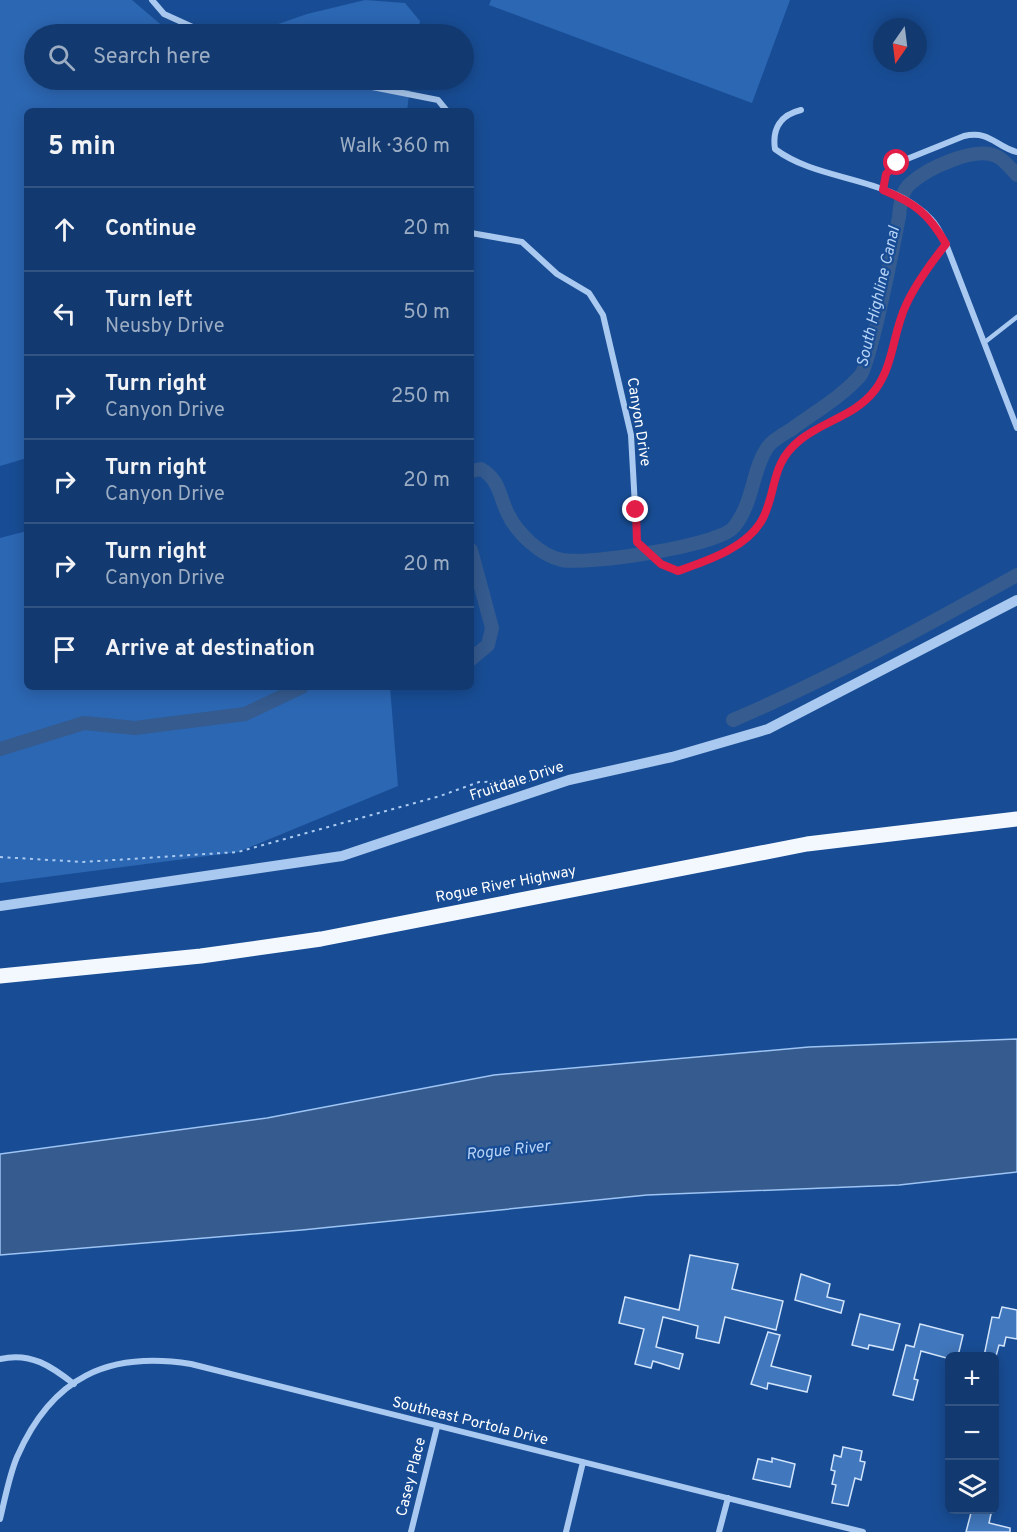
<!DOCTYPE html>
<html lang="en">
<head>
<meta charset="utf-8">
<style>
	:root { --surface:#123a70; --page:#1f4578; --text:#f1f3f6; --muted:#9cadc3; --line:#315483 }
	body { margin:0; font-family:Overpass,sans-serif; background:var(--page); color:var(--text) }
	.controls { position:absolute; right:18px; bottom:18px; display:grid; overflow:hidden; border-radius:9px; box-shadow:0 3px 15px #0003 }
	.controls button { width:54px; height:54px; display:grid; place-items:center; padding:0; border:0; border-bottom:2px solid var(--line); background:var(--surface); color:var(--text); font:30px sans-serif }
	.compass { position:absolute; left:873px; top:18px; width:54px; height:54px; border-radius:50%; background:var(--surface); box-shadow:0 3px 15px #0003; rotate:194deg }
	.stop { position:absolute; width:18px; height:18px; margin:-14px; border:4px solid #e11d48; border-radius:50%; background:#fff }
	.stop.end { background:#e11d48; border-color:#fff; box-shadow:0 2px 6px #0008 }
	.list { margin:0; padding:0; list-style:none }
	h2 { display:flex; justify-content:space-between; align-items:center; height:78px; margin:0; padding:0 24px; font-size:26px }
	h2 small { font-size:20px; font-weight:400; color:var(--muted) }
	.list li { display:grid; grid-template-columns:39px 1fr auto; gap:18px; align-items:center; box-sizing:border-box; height:84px; padding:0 24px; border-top:2px solid var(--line) }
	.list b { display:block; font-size:22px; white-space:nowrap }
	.list p { margin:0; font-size:20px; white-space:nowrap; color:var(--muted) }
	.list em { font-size:20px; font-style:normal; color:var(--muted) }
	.icon { flex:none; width:33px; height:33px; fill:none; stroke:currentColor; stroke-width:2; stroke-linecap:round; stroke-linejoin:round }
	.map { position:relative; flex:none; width:1017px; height:1532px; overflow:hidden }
	.search { position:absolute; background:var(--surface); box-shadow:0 3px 15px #0003; left:24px; top:24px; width:450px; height:66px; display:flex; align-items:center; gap:15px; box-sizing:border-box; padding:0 21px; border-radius:33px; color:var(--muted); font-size:22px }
	.panel { position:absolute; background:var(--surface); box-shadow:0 3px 15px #0003; left:24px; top:108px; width:450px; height:582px; border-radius:9px }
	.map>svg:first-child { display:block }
	.green { fill:#2c67b3 }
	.water { fill:#355b8f; stroke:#9dc4f3; stroke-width:1.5 }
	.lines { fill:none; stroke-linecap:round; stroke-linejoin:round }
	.canal { stroke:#355b8f; stroke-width:14 }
	.building { fill:#4177bc; stroke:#d1e4fb; stroke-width:1.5 }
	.path { stroke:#aac9f0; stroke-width:2; stroke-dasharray:3 4.5; stroke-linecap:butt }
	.service { stroke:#aac9f0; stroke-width:4.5 }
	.minor { stroke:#aac9f0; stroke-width:6 }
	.tertiary { stroke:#aac9f0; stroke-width:10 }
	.primary { stroke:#f3f8ff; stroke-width:15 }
	.route { stroke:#e11d48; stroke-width:8 }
	.labels { text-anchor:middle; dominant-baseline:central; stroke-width:4.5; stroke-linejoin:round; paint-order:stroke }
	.street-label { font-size:15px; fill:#fff; stroke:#184d95 }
	.water-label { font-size:16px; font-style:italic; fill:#b6d3f7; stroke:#184d95 }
</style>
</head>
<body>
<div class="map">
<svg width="1017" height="1532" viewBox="0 0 1017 1532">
	<rect width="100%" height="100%" fill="#184d95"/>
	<path class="green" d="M0,0H132L172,34H34V80H411L407,111H27V458L0,466Z
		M365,0L405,3L420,21L418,34H250L307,14Z
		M491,0H790L752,103L489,5Z
		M27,531V687H390L398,786L238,852L0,883V538Z"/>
	<path class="water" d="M1017,1039V1172L899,1185L647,1195L302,1230L0,1255V1154L267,1118L494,1075L809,1047Z"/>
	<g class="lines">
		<path class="canal" d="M471,471L481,469C500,480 499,496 508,514C517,533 541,556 562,560C588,565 719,546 734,527C754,502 752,470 767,448C772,440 784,434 792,429C815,412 841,397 860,376C871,364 894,242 899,217C900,206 901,191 911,183C928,168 975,146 996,156C1004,159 1011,169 1017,175
			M471,550L492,628L488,645L471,659
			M733,720C831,678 924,627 1017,575
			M0,749L84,723L135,728L245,714L302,687"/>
	</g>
	<path class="building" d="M690,1255L738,1264L732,1289L783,1301L776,1330L725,1317L719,1343L696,1338L698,1326L663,1317L656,1347L683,1354L679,1369L653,1361L651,1368L635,1364L644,1329L619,1323L625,1297L679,1310Z
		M801,1274L830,1284L827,1297L844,1301L841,1313L795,1300Z
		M1002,1307L1017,1310V1339L1006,1337L1004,1346L999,1345L996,1356H984L992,1317L999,1318Z
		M860,1314L900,1324L893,1350L869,1345L868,1349L852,1345Z
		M920,1324L963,1335L958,1356L950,1359L921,1351L914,1379L918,1380L913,1400L893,1395L906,1345L914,1347Z
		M768,1332L780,1335L771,1366L811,1376L807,1392L768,1383L767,1389L751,1384Z
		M843,1447L862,1451L860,1461L865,1462L861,1480L855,1478L848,1506L832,1503L836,1485L832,1484L835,1471L831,1470L834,1455L841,1457Z
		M772,1458L795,1464L790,1487L753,1479L758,1459L772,1462Z
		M972,1509H992L989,1523L1010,1528V1532H966Z"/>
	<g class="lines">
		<path class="path" d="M0,857L83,862L238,852L440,796L479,782L530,781"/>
		<path class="service" d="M985,342L1017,317"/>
		<path class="minor" d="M152,0L164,14L208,34
			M337,80L438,100L447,111
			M801,110C780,115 772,129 775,149C820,183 891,175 932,220C938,226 942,236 946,244
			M883,190L886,174L897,163L964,136C990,130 996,147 1017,152
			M471,233L522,242L557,274L589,293L603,315L631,435L637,542L661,564L678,571C707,561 750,547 764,516C777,488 771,463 800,440C825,420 855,416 875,390C894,364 892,332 906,305C916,283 931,263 946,244L1017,428
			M0,1359C31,1352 51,1366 74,1384
			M0,1519C5,1499 9,1476 17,1457C52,1377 108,1351 191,1364L863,1532
			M411,1532L437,1427
			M566,1532L583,1462
			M719,1532L728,1498"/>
		<path class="tertiary" d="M0,906L342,856L569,780L672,757L768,729L1017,600"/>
		<path class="primary" d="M0,976L201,956L321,939L807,844L1017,819"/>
	</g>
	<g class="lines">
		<path class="route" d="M636,510L637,542L661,564L678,571C707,561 750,547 764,516C777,488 771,463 800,440C825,420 855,416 875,390C894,365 893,332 906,305C916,283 931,263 946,244C929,214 915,203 883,190L886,174L897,163"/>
	</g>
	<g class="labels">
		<g class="street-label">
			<text transform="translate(638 422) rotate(81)">Canyon Drive</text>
			<text transform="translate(517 782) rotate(-18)">Fruitdale Drive</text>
			<text transform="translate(506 885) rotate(-11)">Rogue River Highway</text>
			<text transform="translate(470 1422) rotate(14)">Southeast Portola Drive</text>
			<text transform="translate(412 1477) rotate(-76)">Casey Place</text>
		</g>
		<g class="water-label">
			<text transform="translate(879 297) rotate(-77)">South Highline Canal</text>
			<text transform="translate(508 1151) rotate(-6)">Rogue River</text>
		</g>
	</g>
</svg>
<div class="controls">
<button>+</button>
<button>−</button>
<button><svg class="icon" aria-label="layers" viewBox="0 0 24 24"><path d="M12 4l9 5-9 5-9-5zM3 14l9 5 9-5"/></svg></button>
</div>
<svg class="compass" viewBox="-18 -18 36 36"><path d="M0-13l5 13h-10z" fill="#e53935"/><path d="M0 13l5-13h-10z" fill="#9cadc3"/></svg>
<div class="stop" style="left:897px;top:163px"></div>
<div class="stop end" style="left:636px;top:510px"></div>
<div class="search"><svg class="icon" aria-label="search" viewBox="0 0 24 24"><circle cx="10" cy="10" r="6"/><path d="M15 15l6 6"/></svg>Search here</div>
<section class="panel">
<h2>5 min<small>Walk · 360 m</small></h2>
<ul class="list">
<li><svg class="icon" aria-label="ahead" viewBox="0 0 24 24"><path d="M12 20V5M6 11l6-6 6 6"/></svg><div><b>Continue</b></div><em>20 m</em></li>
<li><svg class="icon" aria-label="left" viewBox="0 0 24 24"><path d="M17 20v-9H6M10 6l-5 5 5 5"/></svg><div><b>Turn left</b><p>Neusby Drive</p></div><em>50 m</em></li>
<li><svg class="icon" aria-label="right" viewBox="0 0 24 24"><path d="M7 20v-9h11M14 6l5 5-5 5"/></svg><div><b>Turn right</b><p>Canyon Drive</p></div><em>250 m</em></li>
<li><svg class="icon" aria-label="right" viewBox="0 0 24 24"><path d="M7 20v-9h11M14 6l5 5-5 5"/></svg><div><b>Turn right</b><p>Canyon Drive</p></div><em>20 m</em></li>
<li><svg class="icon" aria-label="right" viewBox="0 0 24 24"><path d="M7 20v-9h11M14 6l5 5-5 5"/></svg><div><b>Turn right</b><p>Canyon Drive</p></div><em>20 m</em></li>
<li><svg class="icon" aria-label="arrive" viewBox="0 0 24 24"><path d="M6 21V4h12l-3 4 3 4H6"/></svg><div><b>Arrive at destination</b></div></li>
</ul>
</section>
</div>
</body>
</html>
